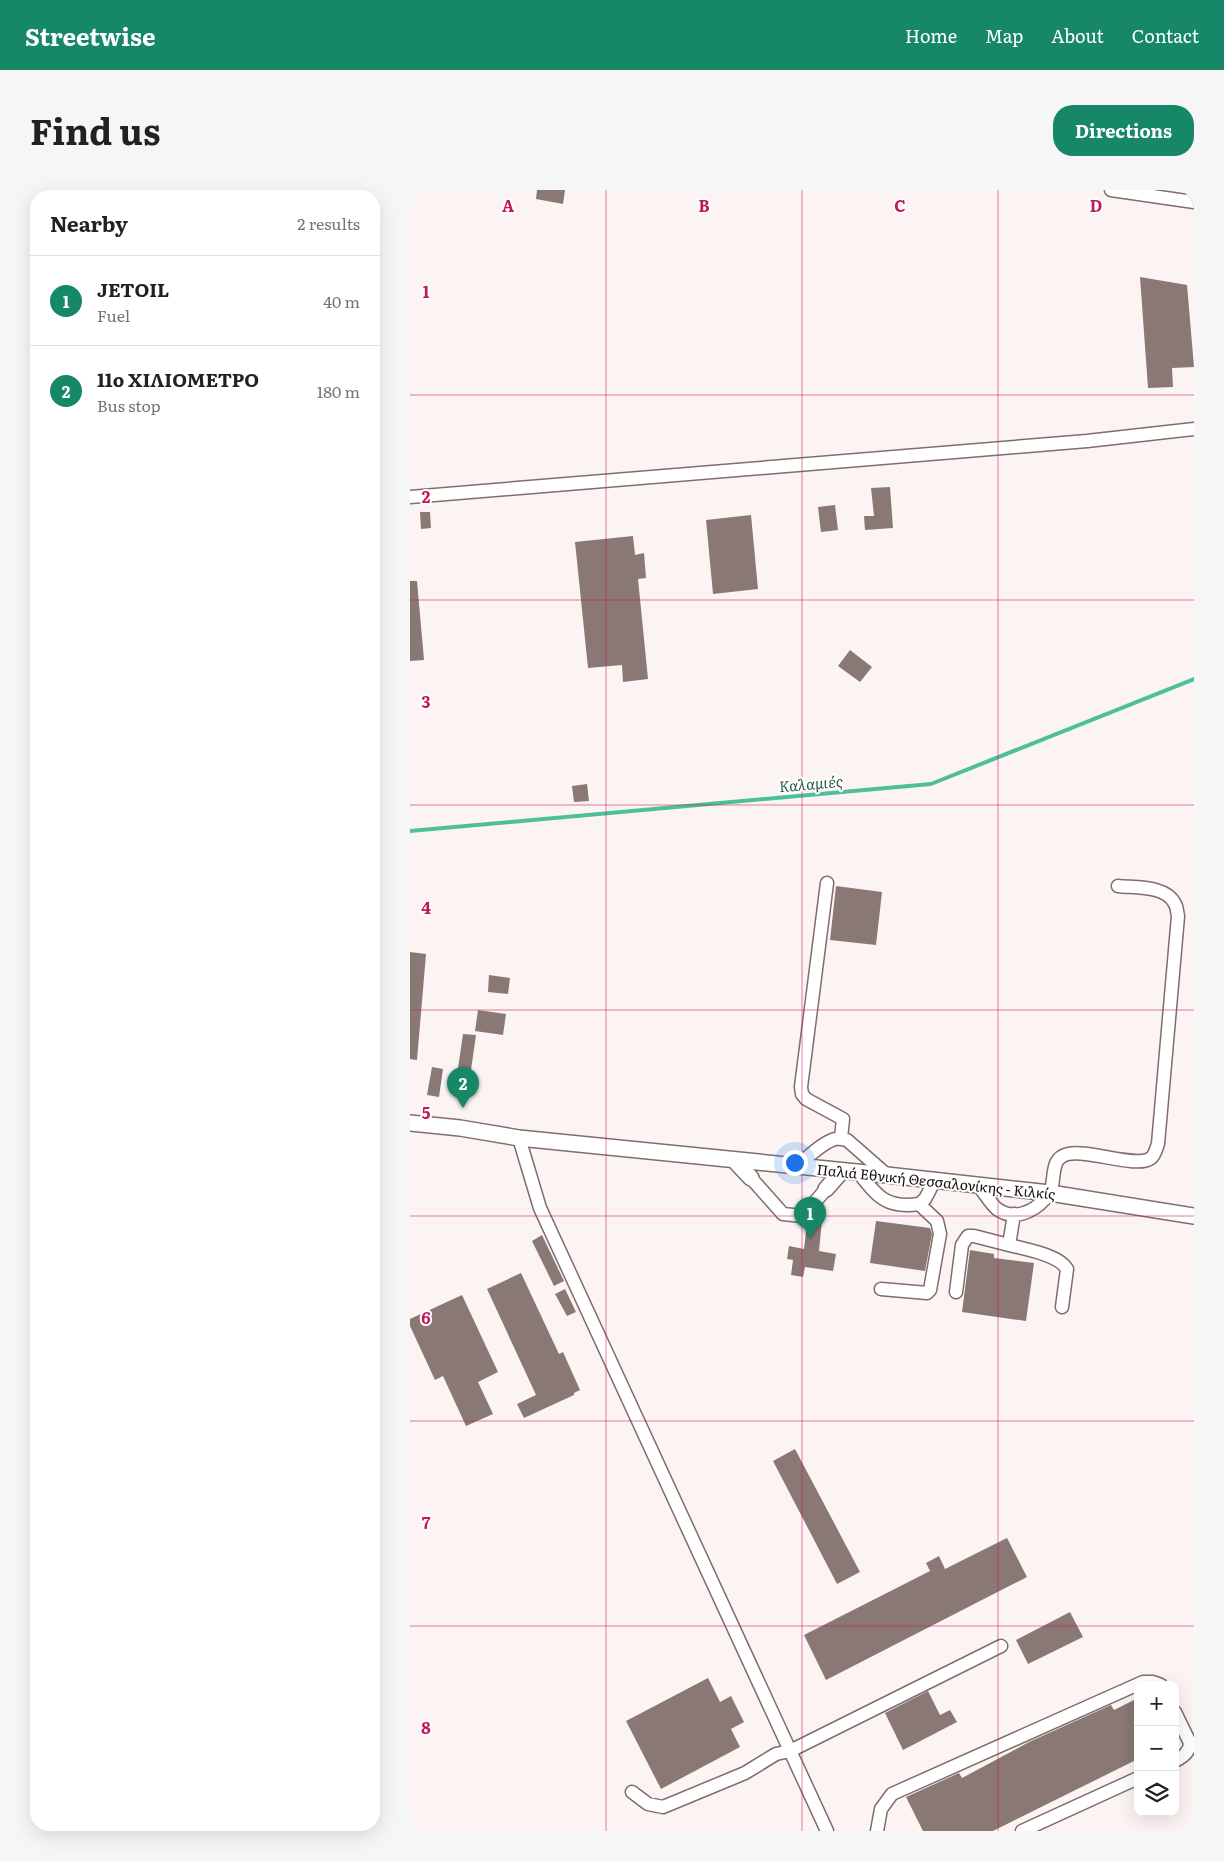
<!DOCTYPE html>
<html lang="en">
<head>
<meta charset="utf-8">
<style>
	:root { --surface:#fff; --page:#f6f6f6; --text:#202124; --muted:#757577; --line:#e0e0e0; --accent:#178867 }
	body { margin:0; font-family:Literata,serif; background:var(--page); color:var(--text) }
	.controls { position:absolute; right:15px; bottom:15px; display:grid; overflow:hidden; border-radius:10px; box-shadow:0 5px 20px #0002 }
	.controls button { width:45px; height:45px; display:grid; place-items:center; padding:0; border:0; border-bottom:1px solid var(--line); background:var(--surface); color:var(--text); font:25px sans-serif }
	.you { position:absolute; left:384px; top:972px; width:18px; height:18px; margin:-12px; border:4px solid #fff; border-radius:50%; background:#1a73e8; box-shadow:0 0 0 8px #1a73e833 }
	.badge { display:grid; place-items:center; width:32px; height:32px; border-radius:50%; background:var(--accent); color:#fff; font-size:16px; font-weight:700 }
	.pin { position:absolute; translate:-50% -41px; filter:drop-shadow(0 1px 2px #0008) }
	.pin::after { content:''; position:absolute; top:26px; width:18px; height:15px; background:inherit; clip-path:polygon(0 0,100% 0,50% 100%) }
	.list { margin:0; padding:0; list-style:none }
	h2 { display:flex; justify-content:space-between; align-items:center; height:65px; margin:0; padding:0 20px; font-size:21px }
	h2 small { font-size:16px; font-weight:400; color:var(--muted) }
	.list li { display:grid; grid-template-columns:32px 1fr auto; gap:15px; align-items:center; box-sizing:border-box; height:90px; padding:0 20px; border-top:1px solid var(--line) }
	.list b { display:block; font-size:19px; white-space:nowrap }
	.list p { margin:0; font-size:16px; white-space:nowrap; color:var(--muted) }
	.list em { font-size:16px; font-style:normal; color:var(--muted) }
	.icon { flex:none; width:28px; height:28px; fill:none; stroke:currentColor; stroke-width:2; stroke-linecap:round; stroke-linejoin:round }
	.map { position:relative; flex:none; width:784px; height:1641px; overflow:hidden; border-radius:20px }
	header { display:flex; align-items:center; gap:30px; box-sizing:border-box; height:70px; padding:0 25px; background:var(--accent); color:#fff }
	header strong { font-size:24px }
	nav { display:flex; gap:28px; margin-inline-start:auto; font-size:18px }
	.intro { display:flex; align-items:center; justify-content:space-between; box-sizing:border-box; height:120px; padding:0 30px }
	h1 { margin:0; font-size:35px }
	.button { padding:12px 22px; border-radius:20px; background:var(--accent); color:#fff; font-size:18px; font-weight:700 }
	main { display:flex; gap:30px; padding:0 30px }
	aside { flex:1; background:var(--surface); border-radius:20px; box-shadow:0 5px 20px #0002 }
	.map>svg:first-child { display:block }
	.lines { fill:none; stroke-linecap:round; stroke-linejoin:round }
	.stream { stroke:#4ec099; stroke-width:4 }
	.building { fill:#8a7874 }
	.minor-casing { stroke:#7f6e6a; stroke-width:15 }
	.major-casing { stroke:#7f6e6a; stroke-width:18 }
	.minor { stroke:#fff; stroke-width:12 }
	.major { stroke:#fff; stroke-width:15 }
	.grid { fill:none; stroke:#c2185b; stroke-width:1; stroke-opacity:0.55 }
	.labels { text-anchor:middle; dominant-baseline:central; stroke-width:4; stroke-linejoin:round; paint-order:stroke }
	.street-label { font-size:14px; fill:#140e0c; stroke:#fff }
	.water-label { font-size:15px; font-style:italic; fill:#285746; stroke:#fff }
	.grid-label { font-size:16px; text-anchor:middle; font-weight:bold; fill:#c2185b; stroke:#fff; stroke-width:4; stroke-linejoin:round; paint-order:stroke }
</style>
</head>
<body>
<header>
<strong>Streetwise</strong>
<nav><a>Home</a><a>Map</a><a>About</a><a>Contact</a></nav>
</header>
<div class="intro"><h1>Find us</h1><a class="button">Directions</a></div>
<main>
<aside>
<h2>Nearby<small>2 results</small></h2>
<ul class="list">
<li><span class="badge">1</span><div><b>JETOIL</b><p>Fuel</p></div><em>40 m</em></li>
<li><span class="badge">2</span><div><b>11ο ΧΙΛΙΟΜΕΤΡΟ</b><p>Bus stop</p></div><em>180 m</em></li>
</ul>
</aside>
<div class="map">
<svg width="784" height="1641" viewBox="0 0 784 1641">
	<rect width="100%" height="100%" fill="#fcf4f2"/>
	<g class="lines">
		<path class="stream" d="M0,641L521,594L784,489"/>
	</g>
	<path class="building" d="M127,0H155L153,14L126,9Z
		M730,87L777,95L784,177L762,178L763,197L738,198Z
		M480,297L483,338L455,340L454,326H464L461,298Z
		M425,315L428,340L411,342L408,317Z
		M10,322H20L21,338L11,339Z
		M341,325L348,399L303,404L296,330Z
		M223,346L225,365L234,363L236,388L228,389L238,489L213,492L212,475L178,478L165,352Z
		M0,391H7L14,470L0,471Z
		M440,460L462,477L450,492L428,476Z
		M177,594L179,611L164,612L162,596Z
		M426,696L472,702L466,755L420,750Z
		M0,762L16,764L7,870L0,869Z
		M79,785L100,788L98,804L78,802Z
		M68,820L96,824L93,845L65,841Z
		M53,844L66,845L60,887L47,885Z
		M22,877L33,879L29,907L17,905Z
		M402,1028L412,1030L409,1061L426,1064L423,1081L395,1077L393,1087L381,1085L383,1070L377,1069L379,1056L394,1059L397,1033Z
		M466,1031L520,1038L522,1044L515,1081L460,1073Z
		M132,1045L154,1091L144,1096L122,1051Z
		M560,1060L584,1064V1068L624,1073L616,1131L552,1122Z
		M111,1083L149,1164L153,1162L170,1200L164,1203V1205L114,1228L107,1214L126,1205L77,1099Z
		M155,1099L166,1122L157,1126L145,1104Z
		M52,1105L88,1182L68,1192L83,1224L56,1236L33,1186L25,1190L0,1136V1129Z
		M385,1259L450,1382L427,1394L363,1271Z
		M597,1348L617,1387L416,1490L394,1445L520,1381L516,1373L529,1366L535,1379Z
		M660,1422L673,1447L618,1474L606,1450Z
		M298,1488L310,1512L321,1506L334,1532L321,1539L330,1557L251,1599L216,1531Z
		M518,1501L530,1525L540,1520L547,1532L493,1560L475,1523Z
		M728,1508V1569L583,1641H513L496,1607L549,1583L552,1588L619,1552L701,1515L704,1520Z"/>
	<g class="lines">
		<defs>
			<path id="minor" d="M701,0L784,12
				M0,307L677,251L784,239
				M417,693L391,897L392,904L396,909L433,929L431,948
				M109,948L130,1018L417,1641
				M387,976C396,969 413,952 425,949C429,948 433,949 437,950L477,985
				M448,982C467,1006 476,1019 509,1014L515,1009L525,990
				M341,988L373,1024L393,1026L416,999
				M568,995C574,1002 580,1013 587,1019C604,1031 623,1022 635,1009C637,1007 639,1005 640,1003C646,990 639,968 658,964C678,959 727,979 741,968C745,965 746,959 748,954L768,726C767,722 767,717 765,714C756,695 725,698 708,696
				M599,1055C615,1059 649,1065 657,1079L652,1117
				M471,1099L517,1103L520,1100L530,1044L527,1031L509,1014
				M546,1102L552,1055L558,1046H564L599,1055L604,1024
				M765,1522L780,1553C780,1562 773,1567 765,1571
				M222,1602L238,1614L253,1617L335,1583L366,1564L380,1561L591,1456
				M467,1641L471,1619L482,1604L733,1492H743L751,1495
				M612,1641L728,1588"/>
			<path id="major" d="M0,933L50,938L109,948L477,985L640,1003L784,1026
				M324,970L341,988
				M416,999L432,981"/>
		</defs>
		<use href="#minor" class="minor-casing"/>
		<use href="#major" class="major-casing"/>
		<use href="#minor" class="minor"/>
		<use href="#major" class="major"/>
	</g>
	<path class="grid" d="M196,0V1641M392,0V1641M588,0V1641M0,205H784M0,410H784M0,615H784M0,820H784M0,1026H784M0,1231H784M0,1436H784"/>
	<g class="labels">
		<g class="street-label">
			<text transform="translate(526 991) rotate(6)">Παλιά Εθνική Θεσσαλονίκης - Κιλκίς</text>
		</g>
		<g class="water-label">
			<text transform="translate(401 593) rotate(-5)">Καλαμιές</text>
		</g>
	</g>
	<g class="grid-label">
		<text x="98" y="22">A</text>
		<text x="294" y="22">B</text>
		<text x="490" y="22">C</text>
		<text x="686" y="22">D</text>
		<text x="16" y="108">1</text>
		<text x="16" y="313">2</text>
		<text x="16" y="518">3</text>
		<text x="16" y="724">4</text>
		<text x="16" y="929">5</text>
		<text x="16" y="1134">6</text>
		<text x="16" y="1339">7</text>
		<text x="16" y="1544">8</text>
	</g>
</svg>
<div class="controls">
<button>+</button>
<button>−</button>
<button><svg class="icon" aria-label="layers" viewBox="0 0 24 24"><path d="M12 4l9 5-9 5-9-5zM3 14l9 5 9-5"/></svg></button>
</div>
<div class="you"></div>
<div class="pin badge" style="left:400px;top:1048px">1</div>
<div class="pin badge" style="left:53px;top:918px">2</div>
</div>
</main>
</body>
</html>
